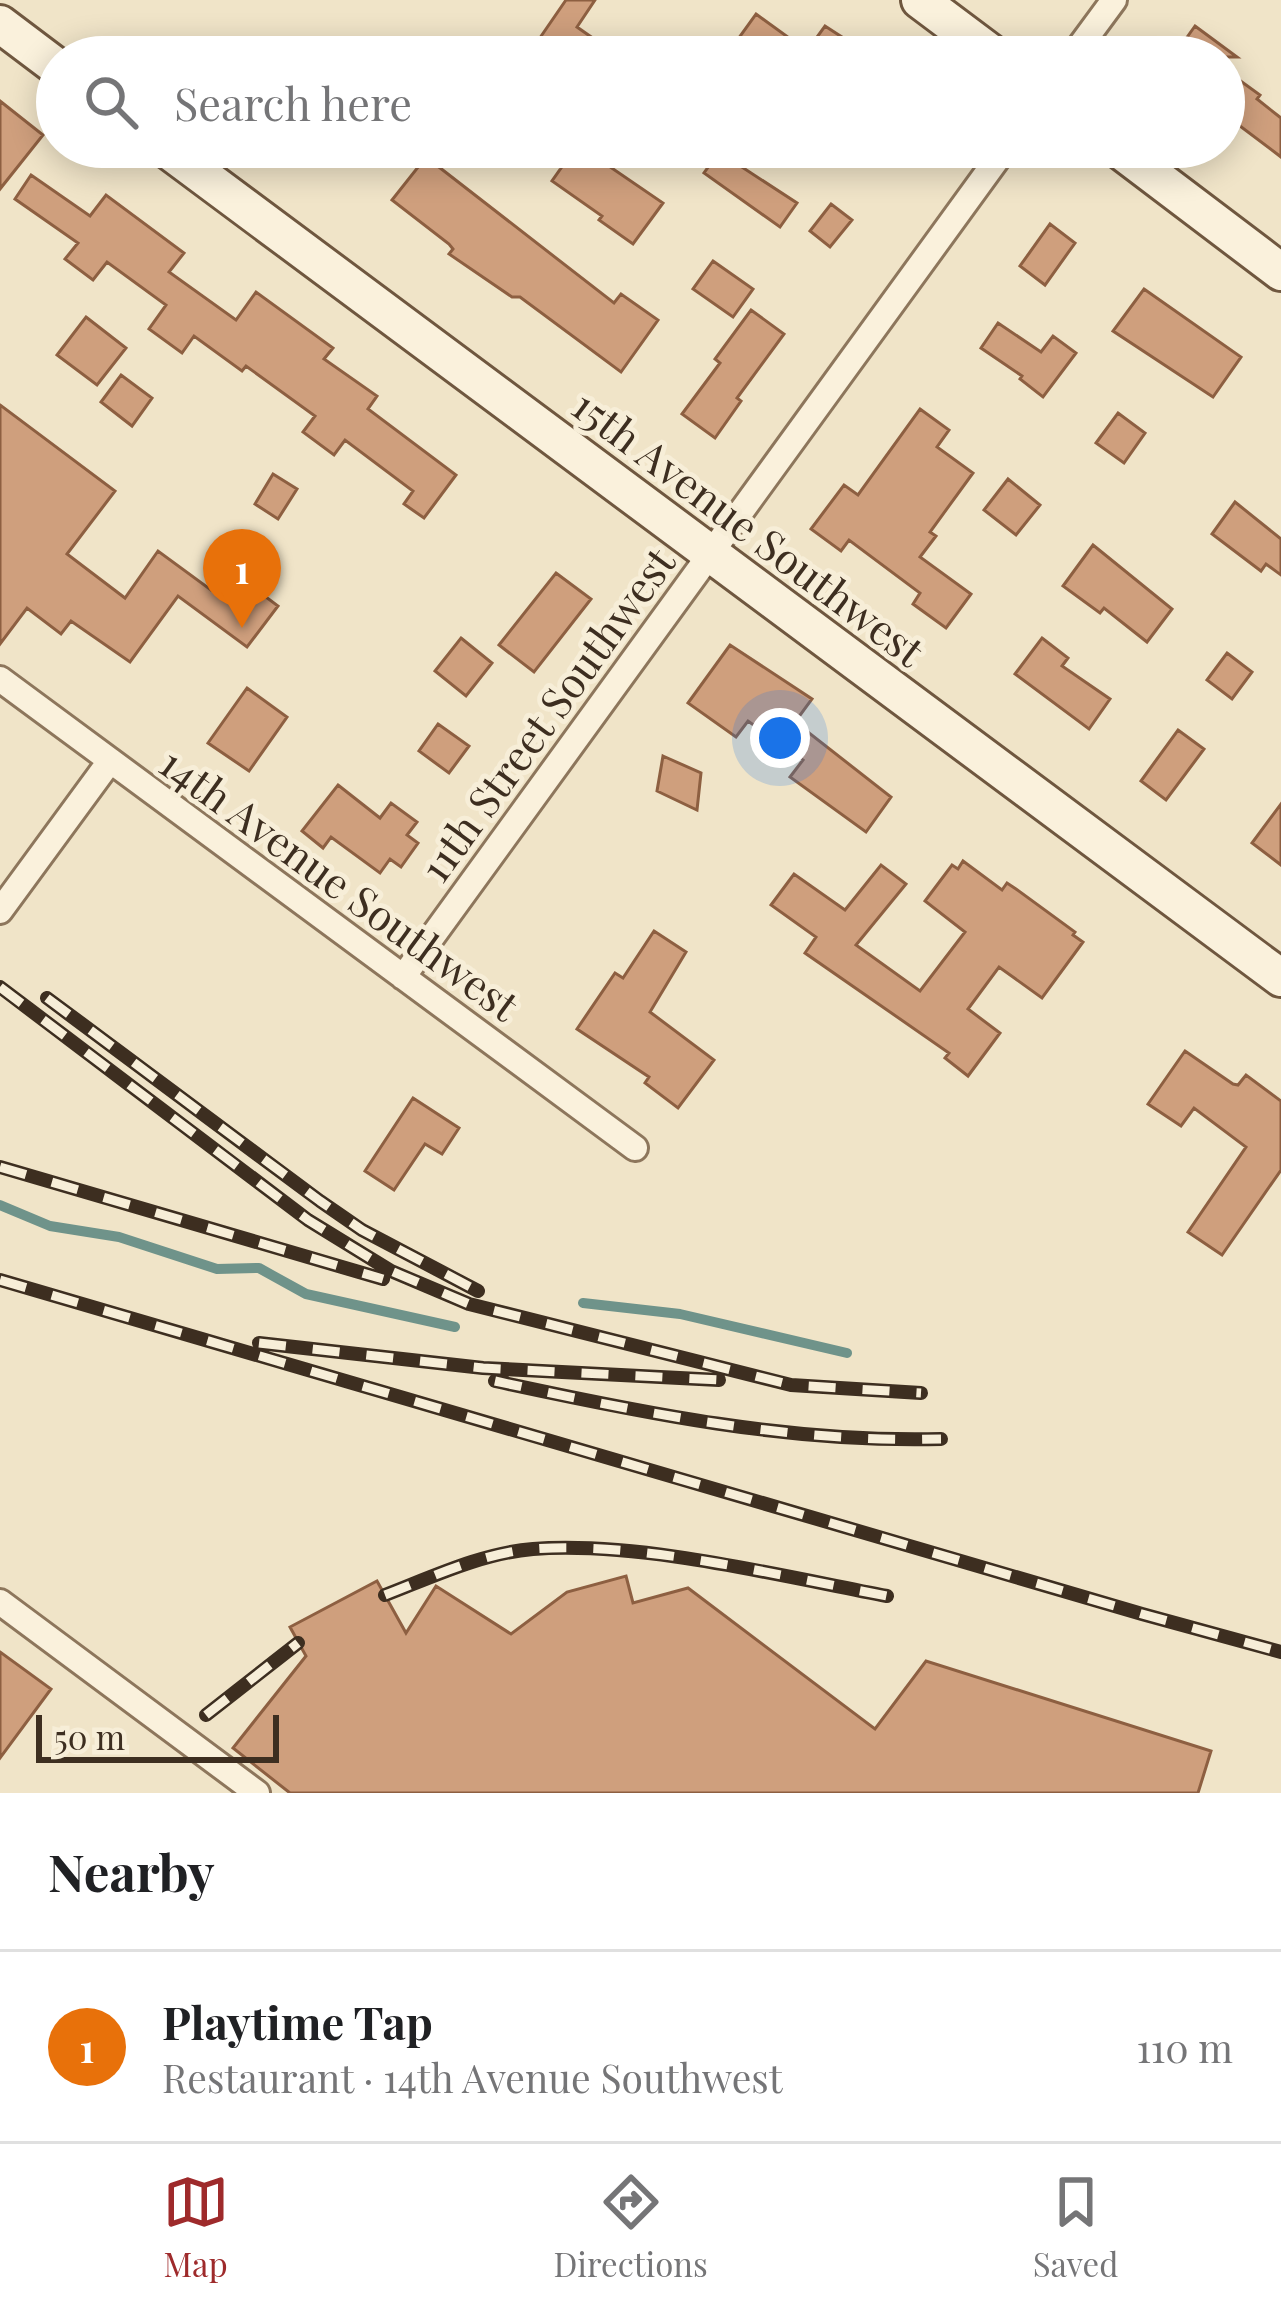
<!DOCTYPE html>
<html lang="en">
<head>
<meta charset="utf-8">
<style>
	:root { --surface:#fff; --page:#f2f2f2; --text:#202124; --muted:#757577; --line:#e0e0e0; --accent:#9e2a2b }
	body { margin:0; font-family:"Playfair Display",serif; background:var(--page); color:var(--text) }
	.scale { position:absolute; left:36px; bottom:30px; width:243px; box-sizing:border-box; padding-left:12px; border:6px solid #3d2e20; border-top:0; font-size:33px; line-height:42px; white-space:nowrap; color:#3d2e20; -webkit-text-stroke:9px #f7eed8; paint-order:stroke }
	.you { position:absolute; left:780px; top:738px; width:42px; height:42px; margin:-30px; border:9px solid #fff; border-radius:50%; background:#1a73e8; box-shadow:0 0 0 18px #1a73e833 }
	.badge { display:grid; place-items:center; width:78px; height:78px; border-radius:50%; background:var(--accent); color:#fff; font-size:39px; font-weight:700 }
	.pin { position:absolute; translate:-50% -99px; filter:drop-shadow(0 3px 6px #0008) }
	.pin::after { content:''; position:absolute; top:63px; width:42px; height:36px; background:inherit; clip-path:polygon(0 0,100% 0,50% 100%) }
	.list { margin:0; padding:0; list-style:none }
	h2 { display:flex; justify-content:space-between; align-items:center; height:156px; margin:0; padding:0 48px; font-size:51px }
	h2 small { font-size:39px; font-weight:400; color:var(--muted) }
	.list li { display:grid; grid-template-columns:78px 1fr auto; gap:36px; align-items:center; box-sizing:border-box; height:192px; padding:0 48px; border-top:3px solid var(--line) }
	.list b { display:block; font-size:45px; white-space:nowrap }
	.list p { margin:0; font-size:39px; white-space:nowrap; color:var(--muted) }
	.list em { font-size:39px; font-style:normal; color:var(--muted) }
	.icon { flex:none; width:66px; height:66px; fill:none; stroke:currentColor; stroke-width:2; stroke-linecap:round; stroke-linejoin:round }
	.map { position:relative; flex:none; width:1281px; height:1793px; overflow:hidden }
	.search { position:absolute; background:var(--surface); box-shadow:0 6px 30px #0003; left:36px; right:36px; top:36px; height:132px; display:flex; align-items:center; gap:30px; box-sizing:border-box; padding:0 42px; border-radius:66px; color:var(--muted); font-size:45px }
	.sheet { height:348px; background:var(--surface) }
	nav { display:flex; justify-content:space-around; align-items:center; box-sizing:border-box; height:168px; border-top:3px solid var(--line); background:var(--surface); font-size:33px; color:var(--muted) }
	nav a { display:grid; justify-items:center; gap:6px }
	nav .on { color:var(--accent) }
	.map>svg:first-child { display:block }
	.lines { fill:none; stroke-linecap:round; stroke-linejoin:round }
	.stream { stroke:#6f938a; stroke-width:10 }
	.building { fill:#cf9f7d; stroke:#8d5f41; stroke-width:3 }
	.minor-casing { stroke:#8d765c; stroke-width:30 }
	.secondary-casing { stroke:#6f573f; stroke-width:42 }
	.minor { stroke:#faf1dc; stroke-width:24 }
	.secondary { stroke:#faf1dc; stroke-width:36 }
	.rail-casing { stroke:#3d2e20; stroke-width:14 }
	.rail { stroke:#f7eed8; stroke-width:9; stroke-dasharray:27; stroke-linecap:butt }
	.labels { text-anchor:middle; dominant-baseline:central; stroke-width:10; stroke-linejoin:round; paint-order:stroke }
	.street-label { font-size:42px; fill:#3d2e20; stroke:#f7eed8 }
</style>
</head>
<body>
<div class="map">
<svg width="1281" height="1793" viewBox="0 0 1281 1793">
	<rect width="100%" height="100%" fill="#f0e4c8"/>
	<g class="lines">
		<path class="stream" d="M0,1205L50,1226L119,1237L217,1269L259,1268L306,1294L455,1327
			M583,1303L680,1314L847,1353"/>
	</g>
	<path class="building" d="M566,0H595L577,27L620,57H553L535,45Z
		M756,14L807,51L825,26L848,41L836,57H733L744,43L738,39Z
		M1195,26L1237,57H1173Z
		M1224,69L1260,95L1257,99L1281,118V157L1224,114Z
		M0,101L43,135L0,189Z
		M531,147H581L663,203L633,244L599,220L602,216L552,181L561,168Z
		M719,152L797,203L780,227L704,173Z
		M426,157L614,303L621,294L658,320L621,372L520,297H512L449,254L453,249L449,244L392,200Z
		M31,175L90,216L106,195L184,253L169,272L236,320L256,292L333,348L324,359L377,396L368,409L456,475L424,518L404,504L413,491L345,440L334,455L303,432L315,416L246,366L242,371L194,336L182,353L149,329L166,305L107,262L93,280L65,259L78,243L15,199Z
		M831,204L852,220L830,247L810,231Z
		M1050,224L1075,243L1045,285L1020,266Z
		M713,261L753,289L733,317L693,289Z
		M1144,289L1241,357L1213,397L1113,331Z
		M751,310L784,334L737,398L741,401L715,438L682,414L720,363L715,359Z
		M86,317L126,348L97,385L57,355Z
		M998,323L1041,352L1053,336L1076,353L1043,397L1020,379L1022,376L981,348Z
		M121,375L152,398L132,426L101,402Z
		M0,405L115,491L67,554L125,598L158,551L211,590L221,577L251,600L258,591L278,606L247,647L178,596L130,662L71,621L61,634L27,608L0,644Z
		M920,409L949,430L937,447L973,473L930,532L936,536L920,557L971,594L946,628L913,604L920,593L849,540L841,551L811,529L844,485L858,495Z
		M1118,413L1145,433L1124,463L1096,443Z
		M273,474L297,489L278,519L255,504Z
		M1008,479L1040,505L1016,535L984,510Z
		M1235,502L1281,539V575L1266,564L1261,571L1212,534Z
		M1093,545L1172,609L1147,642L1104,608L1100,613L1063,586Z
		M556,573L591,599L534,672L499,645Z
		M461,638L492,663L466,696L435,671Z
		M1042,638L1068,658L1062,666L1110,699L1089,729L1015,674Z
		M730,645L812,699L795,722L891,797L866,832L790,777L803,760L748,721L736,737L688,703Z
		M1227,653L1252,672L1232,699L1207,680Z
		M247,688L287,717L249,771L208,743Z
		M438,724L469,746L449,773L419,751Z
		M1178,730L1204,749L1166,800L1141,781Z
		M663,756L701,773L697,810L657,791Z
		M338,785L380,818L391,803L417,822L407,835L418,843L401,867L390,859L380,873L331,837L323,848L302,831Z
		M1281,804V865L1252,843Z
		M963,861L1002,890L1007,883L1016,889L1075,932L1073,935L1083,942L1042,998L999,967L968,1009L1000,1033L968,1076L945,1058L949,1053L805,953L816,937L771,905L794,874L845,910L881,865L906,884L856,945L920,991L965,932L925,901L952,865L958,869Z
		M654,931L686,952L650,1012L714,1060L678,1108L645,1083L649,1077L577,1029L615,973L623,978Z
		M1185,1051L1233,1084L1238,1085L1246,1075L1281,1101V1170L1222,1255L1188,1232L1246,1147L1194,1108L1181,1126L1148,1104Z
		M413,1098L459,1128L442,1154L425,1144L394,1190L365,1171Z
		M626,1576L633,1603L688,1588L875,1729L926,1661L1211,1751L1198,1793H290L233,1748L306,1656L290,1627L377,1581L406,1633L436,1586L511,1634L567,1592Z
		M0,1652L51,1689L0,1758Z"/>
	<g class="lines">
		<defs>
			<path id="minor" d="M1072,57L1114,0
				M0,679L635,1148
				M0,911L110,761
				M403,977L1006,147
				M0,1602L257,1793"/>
			<path id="secondary" d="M920,0L996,57
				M0,24L57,67
				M164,147L1281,978
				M1116,147L1281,272"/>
		</defs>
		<use href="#minor" class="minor-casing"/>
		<use href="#secondary" class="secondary-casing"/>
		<use href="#minor" class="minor"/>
		<use href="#secondary" class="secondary"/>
		<defs>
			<path id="rail" d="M0,987L308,1220L391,1271L469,1304L791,1385L921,1393
				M47,998L320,1201L362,1230L478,1291
				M0,1167L383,1279
				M0,1280L1142,1614L1281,1652
				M259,1343L483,1368L719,1380
				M495,1381C643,1413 790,1443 941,1439
				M385,1595C432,1577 482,1553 533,1549C640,1541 781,1576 887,1596
				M206,1715L298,1643"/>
		</defs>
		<use href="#rail" class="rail-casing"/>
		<use href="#rail" class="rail"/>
	</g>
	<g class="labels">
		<g class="street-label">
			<text transform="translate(749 527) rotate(37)">15th Avenue Southwest</text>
			<text transform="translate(546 714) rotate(-54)">11th Street Southwest</text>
			<text transform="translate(340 883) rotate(36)">14th Avenue Southwest</text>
		</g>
	</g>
</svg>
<div class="scale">50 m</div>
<div class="you"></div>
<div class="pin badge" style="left:242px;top:628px;background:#e8710a">1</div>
<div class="search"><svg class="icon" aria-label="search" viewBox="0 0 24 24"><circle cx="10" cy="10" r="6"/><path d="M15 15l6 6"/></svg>Search here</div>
</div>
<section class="sheet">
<h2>Nearby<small></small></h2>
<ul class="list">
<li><span class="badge" style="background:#e8710a">1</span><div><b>Playtime Tap</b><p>Restaurant · 14th Avenue Southwest</p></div><em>110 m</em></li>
</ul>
</section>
<nav>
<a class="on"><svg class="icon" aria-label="map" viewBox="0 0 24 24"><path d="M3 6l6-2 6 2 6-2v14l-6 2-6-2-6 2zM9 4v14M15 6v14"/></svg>Map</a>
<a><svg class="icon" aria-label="directions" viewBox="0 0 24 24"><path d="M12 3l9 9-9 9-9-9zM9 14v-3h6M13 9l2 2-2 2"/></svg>Directions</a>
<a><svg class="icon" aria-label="saved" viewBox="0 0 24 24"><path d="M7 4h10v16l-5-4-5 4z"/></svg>Saved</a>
</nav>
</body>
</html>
